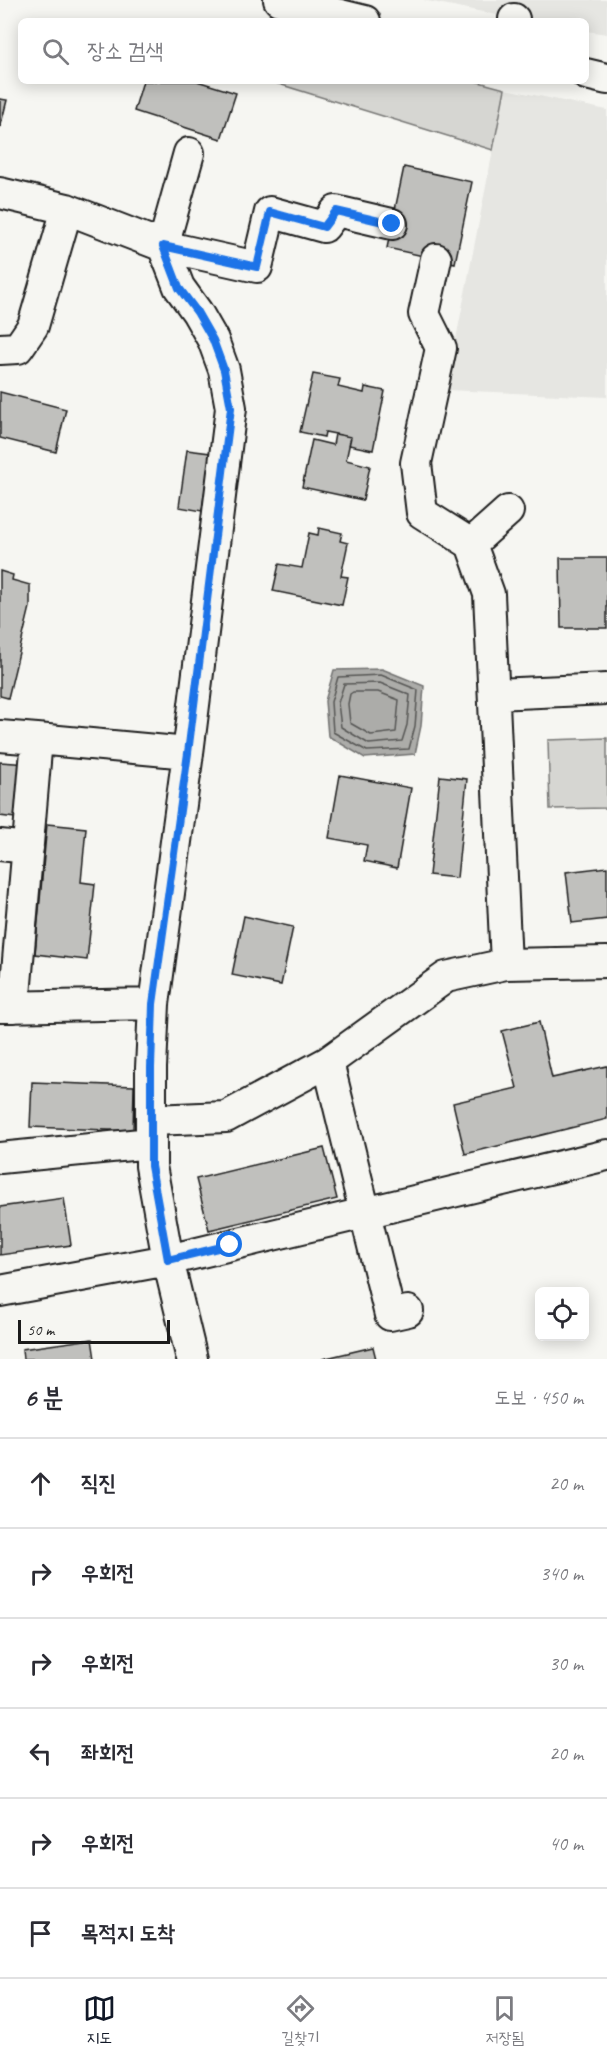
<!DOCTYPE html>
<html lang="ko">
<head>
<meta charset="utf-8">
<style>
	:root { --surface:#fff; --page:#f7f7f7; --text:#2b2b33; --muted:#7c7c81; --line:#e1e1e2; --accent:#111827 }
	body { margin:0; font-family:Caveat,"Poor Story",sans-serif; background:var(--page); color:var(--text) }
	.controls { position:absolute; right:18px; bottom:18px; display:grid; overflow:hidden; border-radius:9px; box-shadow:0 3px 15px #0003 }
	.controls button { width:54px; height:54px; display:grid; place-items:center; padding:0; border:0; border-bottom:2px solid var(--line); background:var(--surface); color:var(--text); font:30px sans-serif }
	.scale { position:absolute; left:18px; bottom:15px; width:152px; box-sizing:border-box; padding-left:6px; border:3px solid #1c1c1c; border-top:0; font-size:16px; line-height:21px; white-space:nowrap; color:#1c1c1c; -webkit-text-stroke:4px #f6f6f2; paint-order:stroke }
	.stop { position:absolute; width:18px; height:18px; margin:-14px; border:4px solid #1a73e8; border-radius:50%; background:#fff }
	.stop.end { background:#1a73e8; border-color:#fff; box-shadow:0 2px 6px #0008 }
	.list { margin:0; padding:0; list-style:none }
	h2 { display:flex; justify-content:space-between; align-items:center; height:78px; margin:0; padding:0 24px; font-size:26px }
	h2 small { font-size:20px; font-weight:400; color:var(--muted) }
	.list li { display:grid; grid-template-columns:39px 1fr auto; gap:18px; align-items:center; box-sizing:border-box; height:90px; padding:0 24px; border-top:2px solid var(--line) }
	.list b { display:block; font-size:22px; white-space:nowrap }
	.list em { font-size:20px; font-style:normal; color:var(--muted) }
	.icon { flex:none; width:33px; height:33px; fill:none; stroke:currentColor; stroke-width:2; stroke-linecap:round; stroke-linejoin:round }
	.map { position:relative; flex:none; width:607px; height:1359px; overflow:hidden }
	.search { position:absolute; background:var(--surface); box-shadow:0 3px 15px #0003; left:18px; right:18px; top:18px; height:66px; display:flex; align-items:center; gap:15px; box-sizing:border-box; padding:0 21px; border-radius:9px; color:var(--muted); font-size:22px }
	.sheet { height:618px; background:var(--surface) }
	nav { display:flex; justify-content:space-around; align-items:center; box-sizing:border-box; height:84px; border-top:2px solid var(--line); background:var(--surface); font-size:16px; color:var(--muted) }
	nav a { display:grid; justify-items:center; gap:3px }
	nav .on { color:var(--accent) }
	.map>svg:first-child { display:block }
	.built { fill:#e6e6e2 }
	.green { fill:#d6d6d2; stroke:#797977; stroke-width:1.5 }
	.water { fill:#acaca9; stroke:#727271; stroke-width:1.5 }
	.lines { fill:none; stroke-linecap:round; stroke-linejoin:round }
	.shore { stroke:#565654; stroke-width:1.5 }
	.building { fill:#c0c0bd; stroke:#1c1c1c; stroke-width:1.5 }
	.minor-casing { stroke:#1c1c1c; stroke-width:34 }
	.minor { stroke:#f6f6f2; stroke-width:30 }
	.route { stroke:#1a73e8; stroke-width:8 }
</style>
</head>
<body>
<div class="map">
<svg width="607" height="1359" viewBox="0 0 607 1359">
	<rect width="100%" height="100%" fill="#f6f6f2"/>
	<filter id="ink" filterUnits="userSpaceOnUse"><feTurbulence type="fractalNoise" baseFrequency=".0167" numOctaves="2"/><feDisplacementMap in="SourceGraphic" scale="12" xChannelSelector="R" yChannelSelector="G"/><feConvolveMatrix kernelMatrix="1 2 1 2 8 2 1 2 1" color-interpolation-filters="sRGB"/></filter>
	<g filter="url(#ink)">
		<path class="built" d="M423,0H607V34L586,31V21H527Z
			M505,89L607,110V397L446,390Z"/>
		<path class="green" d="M269,81H475L505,89L493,150Z
			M607,738V808L550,809L548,740Z"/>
		<path class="water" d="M382,669L424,686L421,726L415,754L365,758L328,736L325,701L334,670Z"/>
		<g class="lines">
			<path class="shore" d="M381,675L418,690L415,726L409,749L367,751L333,732L331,702L338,677Z
				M380,683L410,695L407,725L402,741L369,744L341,727L338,703L344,684Z
				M353,692H378L399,700L396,732L371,735L350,723L348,704L350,694Z"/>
		</g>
		<path class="building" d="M143,81H197L236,93L221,139L134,111Z
			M0,99L7,100L0,128Z
			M404,167L472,182L455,263L387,248Z
			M313,374L340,379L338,387L364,393L365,387L385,391L373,450L349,445L351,437L325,432L324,437L300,432Z
			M0,392L66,409L56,452L0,438Z
			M335,434L351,437L346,460L370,466L363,500L302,487L312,440L333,445Z
			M187,450L210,453L202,511L179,507Z
			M319,528L342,533L340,541L348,543L341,576L348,577L342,605L273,591L279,564L302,568L309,533L318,535Z
			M560,558H607V628H561Z
			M0,571L13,575L12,580L30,585V607L8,698L0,696Z
			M0,762L29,764L23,819L0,816Z
			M340,775L411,788L397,868L364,861L367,845L329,838Z
			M440,776L467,779L457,878L429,875Z
			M47,824L86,828L81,882L95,884L87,960L35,954Z
			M607,867V919L572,923L566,872Z
			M244,916L293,927L281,985L232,975Z
			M539,1022L552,1078L607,1066V1119L465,1154L453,1103L517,1088L502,1031Z
			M32,1082L134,1086L133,1131L30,1127Z
			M324,1148L337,1199L209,1230L196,1179Z
			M64,1198L71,1245L0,1255V1207Z
			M92,1339L95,1359H23L22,1349Z
			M373,1347L376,1359H322Z"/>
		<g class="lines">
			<defs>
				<path id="minor" d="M279,0L365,21
					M514,21V19
					M586,74L607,79
					M189,153L163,246L257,267L270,212L324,227L336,211L392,224
					M0,193L67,209L163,246L179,287L197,312L213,340L224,370L231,408L188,753L154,1004L151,1068V1166L168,1260L192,1359
					M436,259L424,314L441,348L416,463L422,513L471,544L489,594L506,964
					M0,349L18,348L33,326L67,209
					M471,544L508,511
					M494,694L607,689
					M0,736L37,739
					M0,845L28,848
					M0,1007L154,1004
					M14,1007L37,739L188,753
					M328,1062L390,1315L408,1311
					M152,1120L226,1117L328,1062L446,977L506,964L607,962
					M0,1158L151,1143
					M0,1291L168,1260L607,1155"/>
			</defs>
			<use href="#minor" class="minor-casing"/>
			<use href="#minor" class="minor"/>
		</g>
	</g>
	<g class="lines" filter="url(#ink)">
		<path class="route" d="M230,1245L168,1260L151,1166V1068L153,1004L188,753L231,408L224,370L213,340L197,312L179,288L163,246L257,267L270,212L324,227L336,211L392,224"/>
	</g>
</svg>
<div class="controls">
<button><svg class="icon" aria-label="locate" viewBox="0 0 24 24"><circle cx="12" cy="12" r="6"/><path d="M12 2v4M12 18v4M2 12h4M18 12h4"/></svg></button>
</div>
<div class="scale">50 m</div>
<div class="stop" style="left:230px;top:1245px"></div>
<div class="stop end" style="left:392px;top:224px"></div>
<div class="search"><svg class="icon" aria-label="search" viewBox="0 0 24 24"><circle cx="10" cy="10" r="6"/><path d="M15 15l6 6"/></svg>장소 검색</div>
</div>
<section class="sheet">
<h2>6 분<small>도보 · 450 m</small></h2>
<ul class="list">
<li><svg class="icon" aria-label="ahead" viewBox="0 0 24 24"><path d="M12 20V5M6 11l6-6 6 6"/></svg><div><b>직진</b></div><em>20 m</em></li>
<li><svg class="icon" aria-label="right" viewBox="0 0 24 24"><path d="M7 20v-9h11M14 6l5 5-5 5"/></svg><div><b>우회전</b></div><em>340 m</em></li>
<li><svg class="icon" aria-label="right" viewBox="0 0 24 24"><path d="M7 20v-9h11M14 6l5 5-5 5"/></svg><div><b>우회전</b></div><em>30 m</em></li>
<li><svg class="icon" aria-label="left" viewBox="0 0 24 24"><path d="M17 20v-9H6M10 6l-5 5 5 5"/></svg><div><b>좌회전</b></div><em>20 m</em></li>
<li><svg class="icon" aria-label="right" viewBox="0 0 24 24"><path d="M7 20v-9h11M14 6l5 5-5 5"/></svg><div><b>우회전</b></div><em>40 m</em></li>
<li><svg class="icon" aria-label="arrive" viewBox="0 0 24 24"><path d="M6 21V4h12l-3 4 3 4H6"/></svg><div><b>목적지 도착</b></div></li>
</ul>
</section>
<nav>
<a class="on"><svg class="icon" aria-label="map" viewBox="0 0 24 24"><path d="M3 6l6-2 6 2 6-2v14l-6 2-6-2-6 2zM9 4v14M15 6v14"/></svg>지도</a>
<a><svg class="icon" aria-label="directions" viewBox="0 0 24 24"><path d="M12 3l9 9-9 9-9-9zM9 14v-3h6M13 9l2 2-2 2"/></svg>길찾기</a>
<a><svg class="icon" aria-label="saved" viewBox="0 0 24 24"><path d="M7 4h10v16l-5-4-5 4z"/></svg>저장됨</a>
</nav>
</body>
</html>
